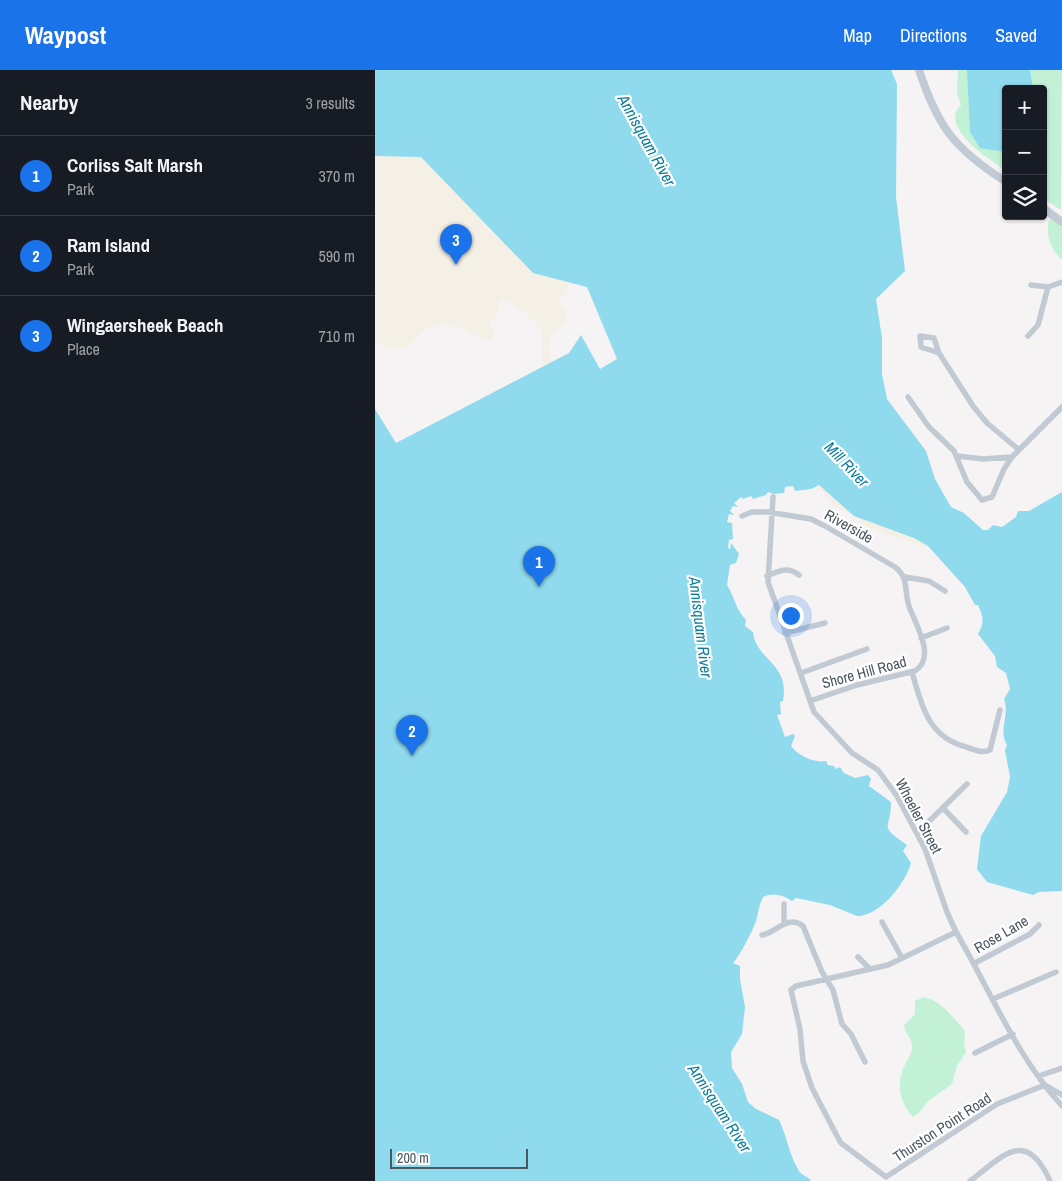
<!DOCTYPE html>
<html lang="en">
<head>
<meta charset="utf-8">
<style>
	:root { --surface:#171b24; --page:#20242c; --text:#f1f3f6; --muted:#9ea1a6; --line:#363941; --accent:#1a73e8 }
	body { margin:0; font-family:"Archivo Narrow",sans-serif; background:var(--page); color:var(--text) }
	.controls { position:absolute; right:15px; top:15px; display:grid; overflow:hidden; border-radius:5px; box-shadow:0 1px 4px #0004 }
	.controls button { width:45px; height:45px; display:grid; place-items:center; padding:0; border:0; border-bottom:1px solid var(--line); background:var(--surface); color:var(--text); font:25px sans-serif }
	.scale { position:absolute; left:15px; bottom:12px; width:138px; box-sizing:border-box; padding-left:5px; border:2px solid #4a5661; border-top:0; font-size:14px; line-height:18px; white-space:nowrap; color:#4a5661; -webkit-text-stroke:4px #fff; paint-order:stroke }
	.you { position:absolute; left:415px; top:545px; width:18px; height:18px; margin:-12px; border:4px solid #fff; border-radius:50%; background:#1a73e8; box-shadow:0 0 0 8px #1a73e833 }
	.badge { display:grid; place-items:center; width:32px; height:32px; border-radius:50%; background:var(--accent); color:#fff; font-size:16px; font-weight:700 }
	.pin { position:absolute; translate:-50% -41px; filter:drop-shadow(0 1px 2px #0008) }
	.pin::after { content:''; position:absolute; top:26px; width:18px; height:15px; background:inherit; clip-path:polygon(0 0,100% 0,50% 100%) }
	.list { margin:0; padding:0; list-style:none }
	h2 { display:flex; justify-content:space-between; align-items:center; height:65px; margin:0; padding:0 20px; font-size:21px }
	h2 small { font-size:16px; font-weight:400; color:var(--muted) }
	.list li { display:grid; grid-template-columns:32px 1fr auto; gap:15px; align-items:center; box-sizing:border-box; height:80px; padding:0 20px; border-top:1px solid var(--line) }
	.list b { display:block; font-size:19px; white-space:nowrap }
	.list p { margin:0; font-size:16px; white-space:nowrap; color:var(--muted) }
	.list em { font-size:16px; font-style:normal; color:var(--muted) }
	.icon { flex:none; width:28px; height:28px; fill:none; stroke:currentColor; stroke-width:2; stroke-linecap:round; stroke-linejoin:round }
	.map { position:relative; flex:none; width:687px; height:1111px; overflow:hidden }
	header { display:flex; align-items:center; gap:30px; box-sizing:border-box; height:70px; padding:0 25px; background:var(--accent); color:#fff }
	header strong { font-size:24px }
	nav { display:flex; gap:28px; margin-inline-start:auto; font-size:18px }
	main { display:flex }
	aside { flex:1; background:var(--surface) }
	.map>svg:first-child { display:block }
	.green { fill:#c3f1d5 }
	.sand { fill:#f5f0e5 }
	.water { fill:#90daee }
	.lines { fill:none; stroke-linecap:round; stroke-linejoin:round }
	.street { stroke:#c1cad2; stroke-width:5.5 }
	.secondary { stroke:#c1cbd6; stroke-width:8 }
	.labels { text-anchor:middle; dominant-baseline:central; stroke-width:4.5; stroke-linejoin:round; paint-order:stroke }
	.street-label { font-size:15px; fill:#4a5661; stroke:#fff }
	.water-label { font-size:16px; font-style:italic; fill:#0c7c9b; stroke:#fff }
</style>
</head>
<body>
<header>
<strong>Waypost</strong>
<nav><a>Map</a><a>Directions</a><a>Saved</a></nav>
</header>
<main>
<aside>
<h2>Nearby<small>3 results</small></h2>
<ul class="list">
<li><span class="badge">1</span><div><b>Corliss Salt Marsh</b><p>Park</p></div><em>370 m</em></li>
<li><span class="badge">2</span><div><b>Ram Island</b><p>Park</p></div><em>590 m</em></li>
<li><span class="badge">3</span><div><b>Wingaersheek Beach</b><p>Place</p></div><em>710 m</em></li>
</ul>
</aside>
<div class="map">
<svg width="687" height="1111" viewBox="0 0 687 1111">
	<rect width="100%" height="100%" fill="#f5f3f3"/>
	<path class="green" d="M583,0H687L686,140L668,128V19H631V100C615,91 563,56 586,35L582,24Z
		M678,149L687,156V190C676,180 670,164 674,150Z
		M549,927C567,931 578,948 590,961L589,974L591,982L582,996L577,1014L552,1032L547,1040L538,1047C525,1033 521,1014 529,997C531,992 536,985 537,979C539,969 530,965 529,955L540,944V931Z"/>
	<path class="sand" d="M0,33L23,40L46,42L73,53L115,59L188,85L225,91L232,94L237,118L249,152L250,226L256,252L242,259L235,258L230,253L234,238L229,225L214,220L207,207L202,206L193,210C194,220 192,225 183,230L192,244C190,256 179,260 175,270C171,280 178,297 176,310C163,317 126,332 112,327L116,321L167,309L171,300L167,289V260C157,249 141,231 125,231L121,247L113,253L120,262L118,267L112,271C96,267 78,250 61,255C34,263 38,292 0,272Z
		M439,410L555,473L549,477L490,456L480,447L458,435L447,421L438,417Z"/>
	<path class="water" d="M0,0H516L522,14L521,127L530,201L501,229L507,268V304L512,329L551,381L560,409L576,437L589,443L608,460H613L618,455L627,457L641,447L643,441H654L687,422V821L664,822L658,825L612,812L602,799L606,766L632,722L635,707L630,680L632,675C623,660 635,645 629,629L635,619L631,603L622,597L620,586L603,564C610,553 608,546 603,535H600L590,517L553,476L539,468L479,446L444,415L436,419L420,421L418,416L410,417L409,423L399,424L393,422L391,425L378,429L376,426L368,429L366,427L359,433L363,437L358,436L355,441L359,445L354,444L352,452L357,453L358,469L354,470L353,478L355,479L356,473L364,484L361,493L355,495L352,515C360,527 360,539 371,550L370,556L378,562C381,591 415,592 408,631L405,632L406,644L402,645L410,667L418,664L420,666L416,676C425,687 439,693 451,691L453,695L459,696L461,699L465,697L469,703L480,708L493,705L496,709L494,716L516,732C516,761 502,754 532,775L528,781L536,793C530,814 505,846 482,846L455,835L421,828L417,831C408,825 398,822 388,827C384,835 383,843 381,851C377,862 366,884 358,893L365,896V909L370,937L367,964L356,982L357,998L367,1014L373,1032L381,1039L404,1050C412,1066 414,1085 424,1101C427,1106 433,1106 436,1111H0V339L21,373L194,283L206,265L225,299L242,289L212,217L158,203L46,87L0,86Z
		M592,0H655L658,19H631V82L605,78L595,62Z"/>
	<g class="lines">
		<path class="street" d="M656,215L673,217
			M653,266L663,255L673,217L687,212
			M564,283L546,277L545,266L559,268L564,283L598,336L612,353L643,379
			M533,327L554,357L579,381L592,412L607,430L617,427L629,399L637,387L687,337
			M582,386L608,389L637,387
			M398,427L393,512L439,642L477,683L503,700L522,726L550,779L572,842L581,862C615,920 641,986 687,1036
			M367,446L377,442H393L436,449L450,456L520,497C534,507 529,521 534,536C540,554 562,587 540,601L482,615L435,631
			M392,506C403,501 413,496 424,505
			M530,507L554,511L570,521
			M410,563L450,553
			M546,568L572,558
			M537,602C546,634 553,666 588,676C598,679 606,684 615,680L625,640
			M426,603L492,579
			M568,738L591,762
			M542,763L592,714
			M409,834V853
			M507,852L527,888
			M581,862L513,895L421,916L416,920L425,959L428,991L437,1018L462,1066L466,1073L511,1107L622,1034L670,1015L687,1025
			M387,865C401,863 412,844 428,856L447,902L458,920L467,954L476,964L490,992
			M483,887L495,899
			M600,893L655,864L664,855
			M618,929L681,902
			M600,983L638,964
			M664,1006L687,998
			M595,1111C628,1086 651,1057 675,1111"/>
		<path class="secondary" d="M544,0C563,58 580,79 631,112
			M668,138L687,152"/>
	</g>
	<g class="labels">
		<g class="street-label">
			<text transform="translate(474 456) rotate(29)">Riverside</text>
			<text transform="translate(489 602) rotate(-15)">Shore Hill Road</text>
			<text transform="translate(544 746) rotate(62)">Wheeler Street</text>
			<text transform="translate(626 864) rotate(-30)">Rose Lane</text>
			<text transform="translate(567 1057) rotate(-33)">Thurston Point Road</text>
		</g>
		<g class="water-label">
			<text transform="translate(272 70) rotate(61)">Annisquam River</text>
			<text transform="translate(472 394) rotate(46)">Mill River</text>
			<text transform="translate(326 557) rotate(83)">Annisquam River</text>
			<text transform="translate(345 1038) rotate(57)">Annisquam River</text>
		</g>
	</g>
</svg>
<div class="controls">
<button>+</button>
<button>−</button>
<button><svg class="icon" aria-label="layers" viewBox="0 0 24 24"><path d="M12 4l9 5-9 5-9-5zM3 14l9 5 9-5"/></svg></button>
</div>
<div class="scale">200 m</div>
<div class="you"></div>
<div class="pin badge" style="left:164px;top:517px">1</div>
<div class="pin badge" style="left:37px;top:686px">2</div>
<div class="pin badge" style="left:81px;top:195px">3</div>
</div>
</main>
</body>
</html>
